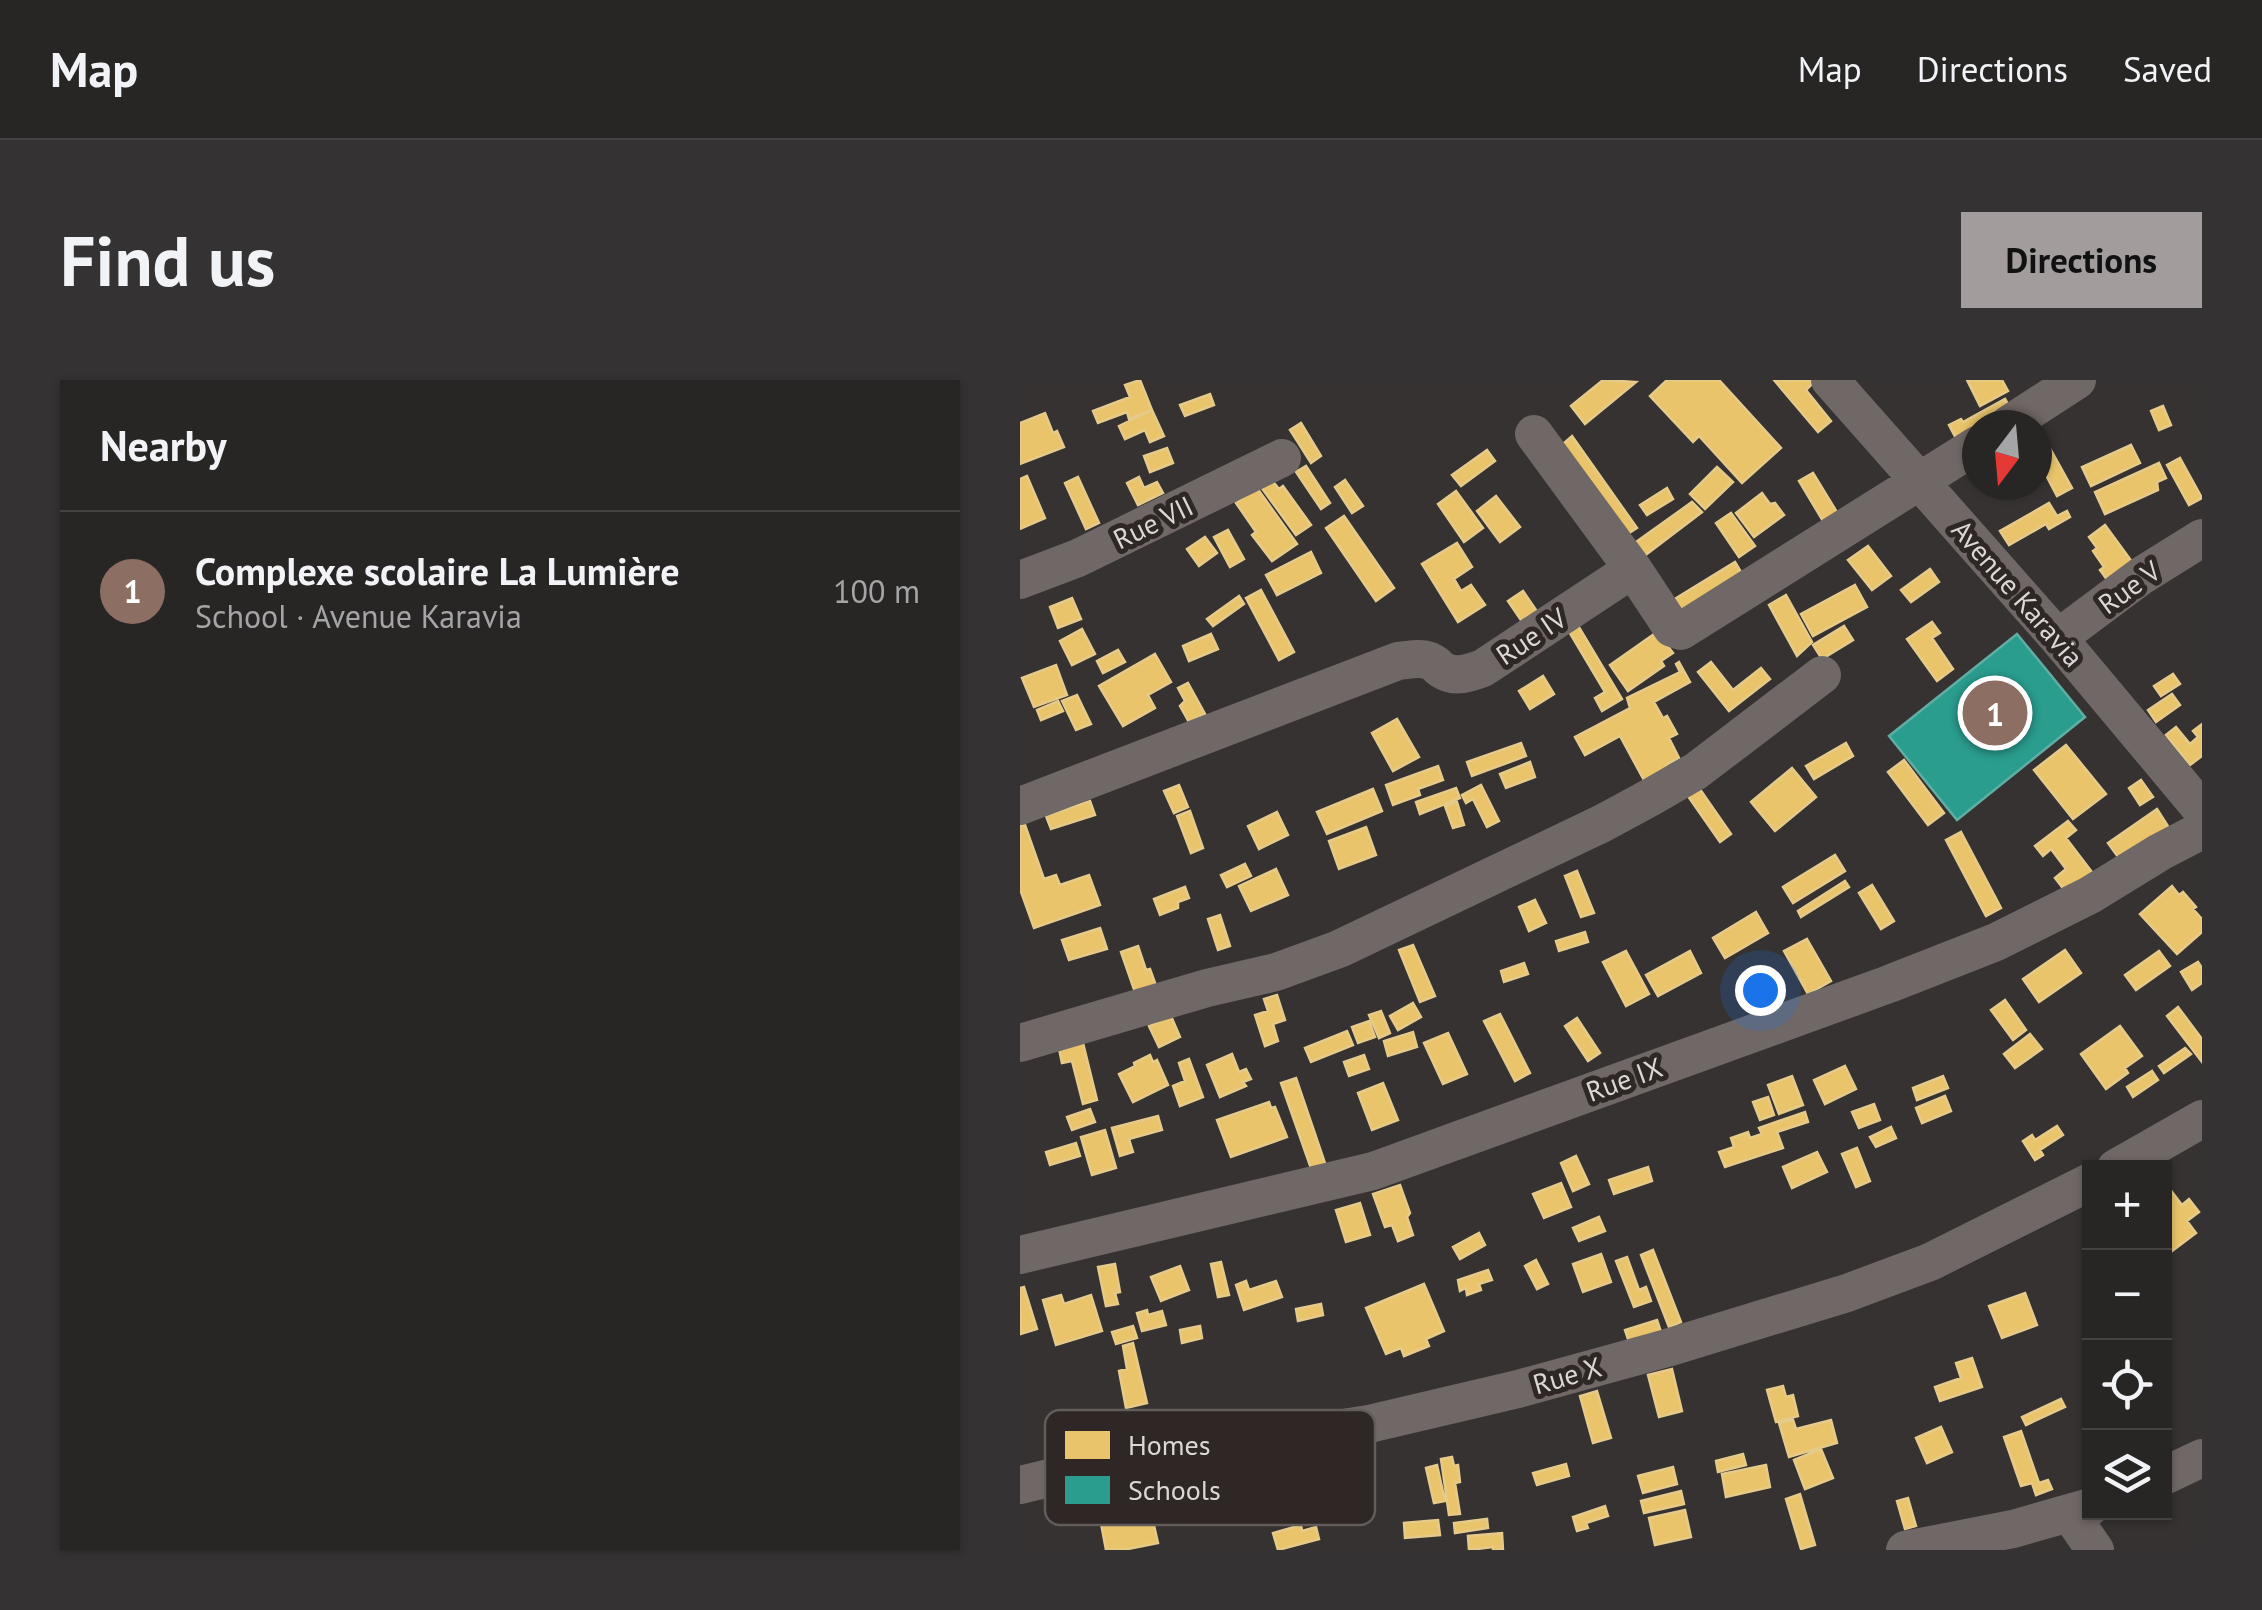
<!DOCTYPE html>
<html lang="en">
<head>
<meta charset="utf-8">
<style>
	:root { --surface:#282625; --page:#343232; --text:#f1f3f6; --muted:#a5a5a7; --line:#444342; --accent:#a29d9c }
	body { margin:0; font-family:"PT Sans",sans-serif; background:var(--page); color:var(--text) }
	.controls { position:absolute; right:30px; bottom:30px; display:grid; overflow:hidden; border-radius:0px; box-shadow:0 2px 8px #0004 }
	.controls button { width:90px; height:90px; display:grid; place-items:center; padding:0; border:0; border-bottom:2px solid var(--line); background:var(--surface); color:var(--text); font:50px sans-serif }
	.compass { position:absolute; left:942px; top:30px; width:90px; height:90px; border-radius:50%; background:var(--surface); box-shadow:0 2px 8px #0004; rotate:196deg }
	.you { position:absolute; left:740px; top:610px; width:35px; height:35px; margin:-25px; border:8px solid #fff; border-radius:50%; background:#1a73e8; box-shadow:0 0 0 15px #1a73e833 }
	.badge { display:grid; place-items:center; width:65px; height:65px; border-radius:50%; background:var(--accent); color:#fff; font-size:32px; font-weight:700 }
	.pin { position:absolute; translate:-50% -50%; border:5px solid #fff; box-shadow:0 2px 10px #0006 }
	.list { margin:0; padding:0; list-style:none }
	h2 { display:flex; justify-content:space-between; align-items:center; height:130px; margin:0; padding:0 40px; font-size:42px }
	h2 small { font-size:32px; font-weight:400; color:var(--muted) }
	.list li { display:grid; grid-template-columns:65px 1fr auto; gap:30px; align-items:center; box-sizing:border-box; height:160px; padding:0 40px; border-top:2px solid var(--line) }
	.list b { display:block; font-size:38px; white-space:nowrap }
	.list p { margin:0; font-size:32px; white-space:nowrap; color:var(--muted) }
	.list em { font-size:32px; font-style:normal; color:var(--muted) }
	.icon { flex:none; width:55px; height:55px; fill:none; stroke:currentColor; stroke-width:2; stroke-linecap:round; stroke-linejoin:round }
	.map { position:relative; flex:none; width:1182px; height:1170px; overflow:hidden; border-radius:0px }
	header { display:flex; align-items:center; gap:60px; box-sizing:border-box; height:140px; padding:0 50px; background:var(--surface); border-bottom:2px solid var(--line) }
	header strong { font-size:48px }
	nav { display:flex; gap:55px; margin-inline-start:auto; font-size:35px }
	.intro { display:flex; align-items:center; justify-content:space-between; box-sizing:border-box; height:240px; padding:0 60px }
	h1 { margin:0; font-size:70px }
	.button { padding:25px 45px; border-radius:0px; background:var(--accent); color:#111; font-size:35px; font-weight:700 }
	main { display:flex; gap:60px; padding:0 60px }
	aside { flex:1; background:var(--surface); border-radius:0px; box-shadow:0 2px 8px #0004 }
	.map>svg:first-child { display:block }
	.homes { fill:#e9c46a; stroke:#e5ca8a; stroke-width:2.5 }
	.schools { fill:#2a9d8f; stroke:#5faea4; stroke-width:2.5 }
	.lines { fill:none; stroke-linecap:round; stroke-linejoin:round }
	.minor { stroke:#706866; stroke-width:38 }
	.labels { text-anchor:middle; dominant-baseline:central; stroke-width:10; stroke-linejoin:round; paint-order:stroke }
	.street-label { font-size:28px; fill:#dcd7d6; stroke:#2e2725 }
	.key { fill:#2e2725; stroke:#625c5a; stroke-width:2.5 }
	.key-label { font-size:28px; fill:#dcd7d6 }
</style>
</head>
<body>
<header>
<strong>Map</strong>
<nav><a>Map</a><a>Directions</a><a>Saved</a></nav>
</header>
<div class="intro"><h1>Find us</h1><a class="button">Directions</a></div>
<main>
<aside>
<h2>Nearby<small></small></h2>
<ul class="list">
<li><span class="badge" style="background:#8d6e63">1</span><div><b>Complexe scolaire La Lumière</b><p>School · Avenue Karavia</p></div><em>100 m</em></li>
</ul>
</aside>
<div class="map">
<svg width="1182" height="1170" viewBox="0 0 1182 1170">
	<rect width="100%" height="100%" fill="#363231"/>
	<path class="homes" d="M120,0L132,30L109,39L107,32L78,43L73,31L110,17L105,5Z
		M583,0L616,2L565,44L551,26Z
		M647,0H699L761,68L722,103L679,56L673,62L630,16Z
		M754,0H790L793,3L786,10L811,41L798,52Z
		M947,0H982L988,11L960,26Z
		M190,14L194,25L165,36L160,25Z
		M985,19L992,31L965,45H957V50L940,66L929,45L941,39L943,42Z
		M1143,26L1151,45L1139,50L1131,31Z
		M132,30L144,56L130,62L125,50L105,59L99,46Z
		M25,33L33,53L37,51L44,67L0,84V43Z
		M281,43L301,76L291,83L270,50Z
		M552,56L617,148L600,159L543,64Z
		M1026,61L1052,108L1037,116L1017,78V66Z
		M1111,65L1120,83L1071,106L1062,87Z
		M147,68L153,83L130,92L124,76Z
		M467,70L475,81L441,106L432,95Z
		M1160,78L1182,118L1169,125L1147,85Z
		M1139,83L1146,98L1137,102L1138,110L1085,134L1075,112Z
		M286,86L310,123L301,129L276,92Z
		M697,87L713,102L685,129L670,114Z
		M793,93L823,142L809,151L779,101Z
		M7,96L25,138L0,149V99Z
		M58,97L79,143L66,149L45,103Z
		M119,97L124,108L137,102L143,113L118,125L107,103Z
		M251,99L259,109L263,106L291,145L276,155L241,107Z
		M325,100L343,126L332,133L315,107Z
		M237,108L277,164L252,181L232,155L236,152L216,123Z
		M647,108L653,119L627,135L620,125Z
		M436,111L463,148L444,162L418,124Z
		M742,113L750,124L755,123L764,135L734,157L716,133Z
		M476,116L500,147L480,162L457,131Z
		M672,122L682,132L619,180L609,167Z
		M1029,123L1037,136L1047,131L1050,137L1029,149L1026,144L989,165L980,151Z
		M711,133L735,166L719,177L696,143Z
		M324,136L374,208L356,221L306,148Z
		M1085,145L1118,190L1093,208L1080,190L1084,187L1073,171L1077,168L1069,157Z
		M208,150L224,179L210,187L194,157Z
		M185,157L197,173L179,186L167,169Z
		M437,163L452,187L434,199L441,211L451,205L465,225L438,242L402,184Z
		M848,166L871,196L852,210L828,180Z
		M291,172L301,193L257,215L246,195Z
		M715,182L727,202L663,242L650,222Z
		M910,189L919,202L891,222L881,210Z
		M835,205L847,227L793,256L781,234Z
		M241,210L274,272L259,280L226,218Z
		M503,211L518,233L503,243L488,221Z
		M766,215L792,262L777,276L749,225Z
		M219,216L224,224L193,246L187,239Z
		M52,218L61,239L38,248L30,227Z
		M554,239L602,319L582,331L575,318L585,312L545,245Z
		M912,242L920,253L912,258L933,289L917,301L887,259Z
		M824,246L833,260L802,279L793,265Z
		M62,249L75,274L52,285L40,261Z
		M637,252L653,273L641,281L644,286L608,311L590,285Z
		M191,254L198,269L169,281L163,266Z
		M98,270L105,282L83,293L77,281Z
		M135,274L151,302L128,315L135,328L103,346L79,306Z
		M659,282L670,302L634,322L643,338L647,336L657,354L649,358L659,378L646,385L654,401L631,413L600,356L565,375L555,357L610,328L607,318L660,292L656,284Z
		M691,282L713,310L741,288L750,299L709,331L678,292Z
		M36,285L47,315L14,327L2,298Z
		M1153,294L1160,304L1141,316L1134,306Z
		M523,296L534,314L510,329L499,311Z
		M168,303L185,334L169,342L160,326L165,321L158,308Z
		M1152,314L1160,325L1136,342L1128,330Z
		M57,315L71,344L56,350L42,321Z
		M38,321L43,331L21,340L17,330Z
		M377,339L399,377L373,391L352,353Z
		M1182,344V376L1170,385L1146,355L1156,347L1170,364L1178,357L1173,351Z
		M501,363L506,376L452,396L447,382Z
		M826,363L833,376L794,399L786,386Z
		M1046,365L1086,414L1053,439L1014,390Z
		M884,380L924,433L908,445L868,392Z
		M510,382L515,397L486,408L480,394Z
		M418,386L423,400L398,409L400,415L373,425L366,405Z
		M772,388L796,417L755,451L731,422Z
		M1121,400L1133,417L1120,425L1109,408Z
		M159,405L168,427L154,433L144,411Z
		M461,405L479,441L467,447L453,419L446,423L442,415Z
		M677,405L711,454L700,462L665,412Z
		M436,408L440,418L400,434L396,422Z
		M353,409L362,431L307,454L297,432Z
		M70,421L75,435L31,449L26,436Z
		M437,422L444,445L433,448L425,426Z
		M1137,429L1149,448L1101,481L1088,463Z
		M170,431L183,468L171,473L157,436Z
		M257,432L268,455L239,469L228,446Z
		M1048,441L1056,450L1046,458L1078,500L1052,520L1035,498L1046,489L1031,469L1023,476L1015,466Z
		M5,445L24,499L36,495L40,505L69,495L80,525L14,548L0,509V446Z
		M346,447L356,475L319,489L309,461Z
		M941,452L981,528L966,536L926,460Z
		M815,475L825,491L773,523L763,507Z
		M225,484L231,496L207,507L201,495Z
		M256,489L268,515L231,531L219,506Z
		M557,491L574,533L561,537L545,496Z
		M825,501L829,507L781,537L778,531Z
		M852,505L874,541L861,549L839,513Z
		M1152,506L1159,515L1163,512L1176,527L1173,529L1182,539V552L1157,574L1120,534Z
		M165,507L169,518L158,522V528L140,535L134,519Z
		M515,520L526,543L509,551L499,527Z
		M736,532L748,553L705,578L693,558Z
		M200,535L210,566L198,570L188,539Z
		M80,548L87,569L49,580L42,560Z
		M565,552L568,562L539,571L536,561Z
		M787,559L811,601L788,614L764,571Z
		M393,565L415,616L400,622L379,570Z
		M118,566L126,590L130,589L139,614L118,621L101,572Z
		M1045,570L1061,593L1019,622L1003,599Z
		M606,571L629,614L606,626L583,582Z
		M670,571L681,593L638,616L626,595Z
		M1139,571L1150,586L1116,610L1105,595Z
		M1178,582L1182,588V603L1172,610L1161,592Z
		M504,583L508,594L484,602L481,591Z
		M257,615L265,640L253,644L258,661L245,666L235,635L248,631L244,619Z
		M985,620L1006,650L993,660L971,630Z
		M393,623L401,637L378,650L370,636Z
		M1158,627L1182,659V682L1147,636Z
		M361,631L370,653L359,658L349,635Z
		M480,634L510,693L495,701L464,641Z
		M151,636L160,657L139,667L129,646Z
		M557,638L580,673L568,681L545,646Z
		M349,641L355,657L338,663L332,647Z
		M1100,646L1122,676L1105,688L1108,693L1086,709L1061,674Z
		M327,651L333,665L291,682L285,668Z
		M393,652L397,667L368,676L364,661Z
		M428,653L447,694L423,704L404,663Z
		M1010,654L1022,669L995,688L984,674Z
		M63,663L77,720L63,724L52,681L42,683L39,669Z
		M1165,668L1171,674L1144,693L1139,686Z
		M212,674L219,692L226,689L231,699L223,702L226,706L200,717L187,685Z
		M130,675L133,682L137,680L148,705L113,722L99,694L115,686L114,683Z
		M344,675L349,689L329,696L324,682Z
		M169,679L183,717L160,726L153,706L165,701L159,683Z
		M825,686L836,709L805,724L794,700Z
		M1132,691L1138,700L1113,717L1107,707Z
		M772,696L783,725L759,734L748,705Z
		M923,696L928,708L897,720L893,708Z
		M276,698L308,792L294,797L261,703Z
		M363,703L378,740L352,750L338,713Z
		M925,716L931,731L902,743L896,728Z
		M748,717L754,735L740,740L733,722Z
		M249,722L251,728L255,727L267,757L211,777L197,740Z
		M854,724L860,740L839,748L832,732Z
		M70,729L75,742L52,750L47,737Z
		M785,732L788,742L757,752L763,768L705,787L699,772L714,767L711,758L728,752L730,758L742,754L739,748Z
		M138,736L142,750L109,759L113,772L100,776L92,748Z
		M1037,746L1043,755L1020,770L1023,775L1015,780L1003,761L1012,755L1015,760Z
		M871,747L876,758L856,767L850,757Z
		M85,750L96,788L72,795L61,757Z
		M56,763L60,776L30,785L26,772Z
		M837,768L850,801L836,807L822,774Z
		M797,772L807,792L772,808L763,787Z
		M556,776L569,804L553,811L541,783Z
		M628,787L632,801L594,814L589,800Z
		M541,803L551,827L524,838L513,814Z
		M1146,804L1162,825L1169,819L1179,832L1167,841L1176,853L1148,874L1144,870Z
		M380,805L390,833L387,837L393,855L378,861L372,845L365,847L353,814Z
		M340,823L350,855L326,862L316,830Z
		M579,837L585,851L559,861L553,848Z
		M459,853L465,865L440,879L433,867Z
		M633,870L661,942L649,947L621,875Z
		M581,874L591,902L563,912L553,884Z
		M607,877L619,910L626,907L631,921L614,927L596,881Z
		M516,880L528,904L517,909L505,886Z
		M201,882L209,915L198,917L191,884Z
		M95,884L100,912L95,913L98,924L86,926L78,887Z
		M160,886L169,910L141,921L131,897Z
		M468,890L472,900L459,904L461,910L447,915L446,908L440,911L438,900Z
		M226,901L229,910L256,901L262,917L224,930L216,905Z
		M404,904L424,951L406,959L409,966L384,976L381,968L366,974L346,928Z
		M4,907L17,949L1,954L0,908Z
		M1005,913L1017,945L982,958L969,926Z
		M41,915L44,924L71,915L82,951L36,965L23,920Z
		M301,924L303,935L278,941L276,929Z
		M127,930L128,935L142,931L146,945L122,951L117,933Z
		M637,940L641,952L609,962L605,950Z
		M113,946L117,958L96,964L92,952Z
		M180,946L182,958L162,963L160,950Z
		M113,963L127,1023L106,1028L99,991L107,989L103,966Z
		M952,978L962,1007L920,1021L915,1007L941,998L936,983Z
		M652,989L662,1031L639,1037L628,995Z
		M763,1006L766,1017L773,1015L778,1036L756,1042L747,1010Z
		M577,1011L591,1058L573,1063L560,1016Z
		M1041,1019L1045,1027L1006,1045L1002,1037Z
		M773,1040L776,1049L811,1040L817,1063L769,1077L759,1043Z
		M921,1047L932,1072L907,1083L896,1058Z
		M1001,1051L1019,1103L1028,1100L1032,1109L1016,1115L1012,1103L1001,1106L984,1057Z
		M801,1069L813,1098L785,1109L774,1080Z
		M723,1074L726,1085L698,1092L696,1081Z
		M432,1077L434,1086L438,1085L440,1102L435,1103L440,1134L429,1135L421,1079Z
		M546,1084L549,1096L517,1105L513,1093Z
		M417,1085L425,1121L414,1123L406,1088Z
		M746,1085L750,1107L706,1117L702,1094Z
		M653,1087L657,1104L623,1113L618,1096Z
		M661,1111L664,1124L624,1133L621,1121Z
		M780,1114L795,1165L781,1169L766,1119Z
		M888,1118L896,1146L885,1149L877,1121Z
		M585,1126L588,1136L566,1143L568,1148L557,1151L553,1137Z
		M130,1128L138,1163L103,1170H86L80,1138Z
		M665,1130L671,1157L635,1165L629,1138Z
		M467,1139L468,1148L435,1153L434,1143Z
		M418,1140L420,1155L385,1158L384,1143Z
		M281,1145L282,1151L296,1147L299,1159L258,1170L253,1153Z
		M482,1153L483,1170H473V1167L449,1170L448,1156Z"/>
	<path class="schools" d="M997,254L1065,337L937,440L869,356Z"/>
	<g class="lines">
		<path class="minor" d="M810,0L1038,258L1182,430
			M988,45L1057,0
			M514,54L613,189L652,248L661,251L957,65
			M0,200L58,178L262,78
			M1038,258L1121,196L1182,158
			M0,426L378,281C389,280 400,277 410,281C421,286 414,286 424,291C436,298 450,293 463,288L613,189
			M0,663L187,608L256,592L319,569L583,443L631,417L676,391L802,295
			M1096,788L1182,739
			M0,875L353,791L869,604L976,562L1070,515L1140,472L1182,450
			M1144,1096L1182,1078
			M0,1105L84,1085L349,1044L498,1009L647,968L827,913L910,882L1070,802
			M1050,1134L1075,1170
			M885,1170L993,1149L1070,1127"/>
	</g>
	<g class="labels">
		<g class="street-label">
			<text transform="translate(133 142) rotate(-26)">Rue VII</text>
			<text transform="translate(1109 207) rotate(-36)">Rue V</text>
			<text transform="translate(998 213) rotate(49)">Avenue Karavia</text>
			<text transform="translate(511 256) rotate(-34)">Rue IV</text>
			<text transform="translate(604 699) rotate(-20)">Rue IX</text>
			<text transform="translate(547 995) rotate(-16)">Rue X</text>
		</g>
	</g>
	<rect x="25" y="1030" width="330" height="115" rx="15" class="key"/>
	<rect x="45" y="1051" width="45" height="28" fill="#e9c46a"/>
	<rect x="45" y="1096" width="45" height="28" fill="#2a9d8f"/>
	<g class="key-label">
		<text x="108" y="1075">Homes</text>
		<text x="108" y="1120">Schools</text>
	</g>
</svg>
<div class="controls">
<button>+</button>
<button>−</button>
<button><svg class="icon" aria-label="locate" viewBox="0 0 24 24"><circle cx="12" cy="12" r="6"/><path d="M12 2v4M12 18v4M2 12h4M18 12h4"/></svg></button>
<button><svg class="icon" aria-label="layers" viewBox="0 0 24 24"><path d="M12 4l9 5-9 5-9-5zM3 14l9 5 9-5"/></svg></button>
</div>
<svg class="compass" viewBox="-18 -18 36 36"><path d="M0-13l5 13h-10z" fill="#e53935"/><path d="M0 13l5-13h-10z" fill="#a5a5a7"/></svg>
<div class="you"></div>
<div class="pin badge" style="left:975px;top:333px;background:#8d6e63">1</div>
</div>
</main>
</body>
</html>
